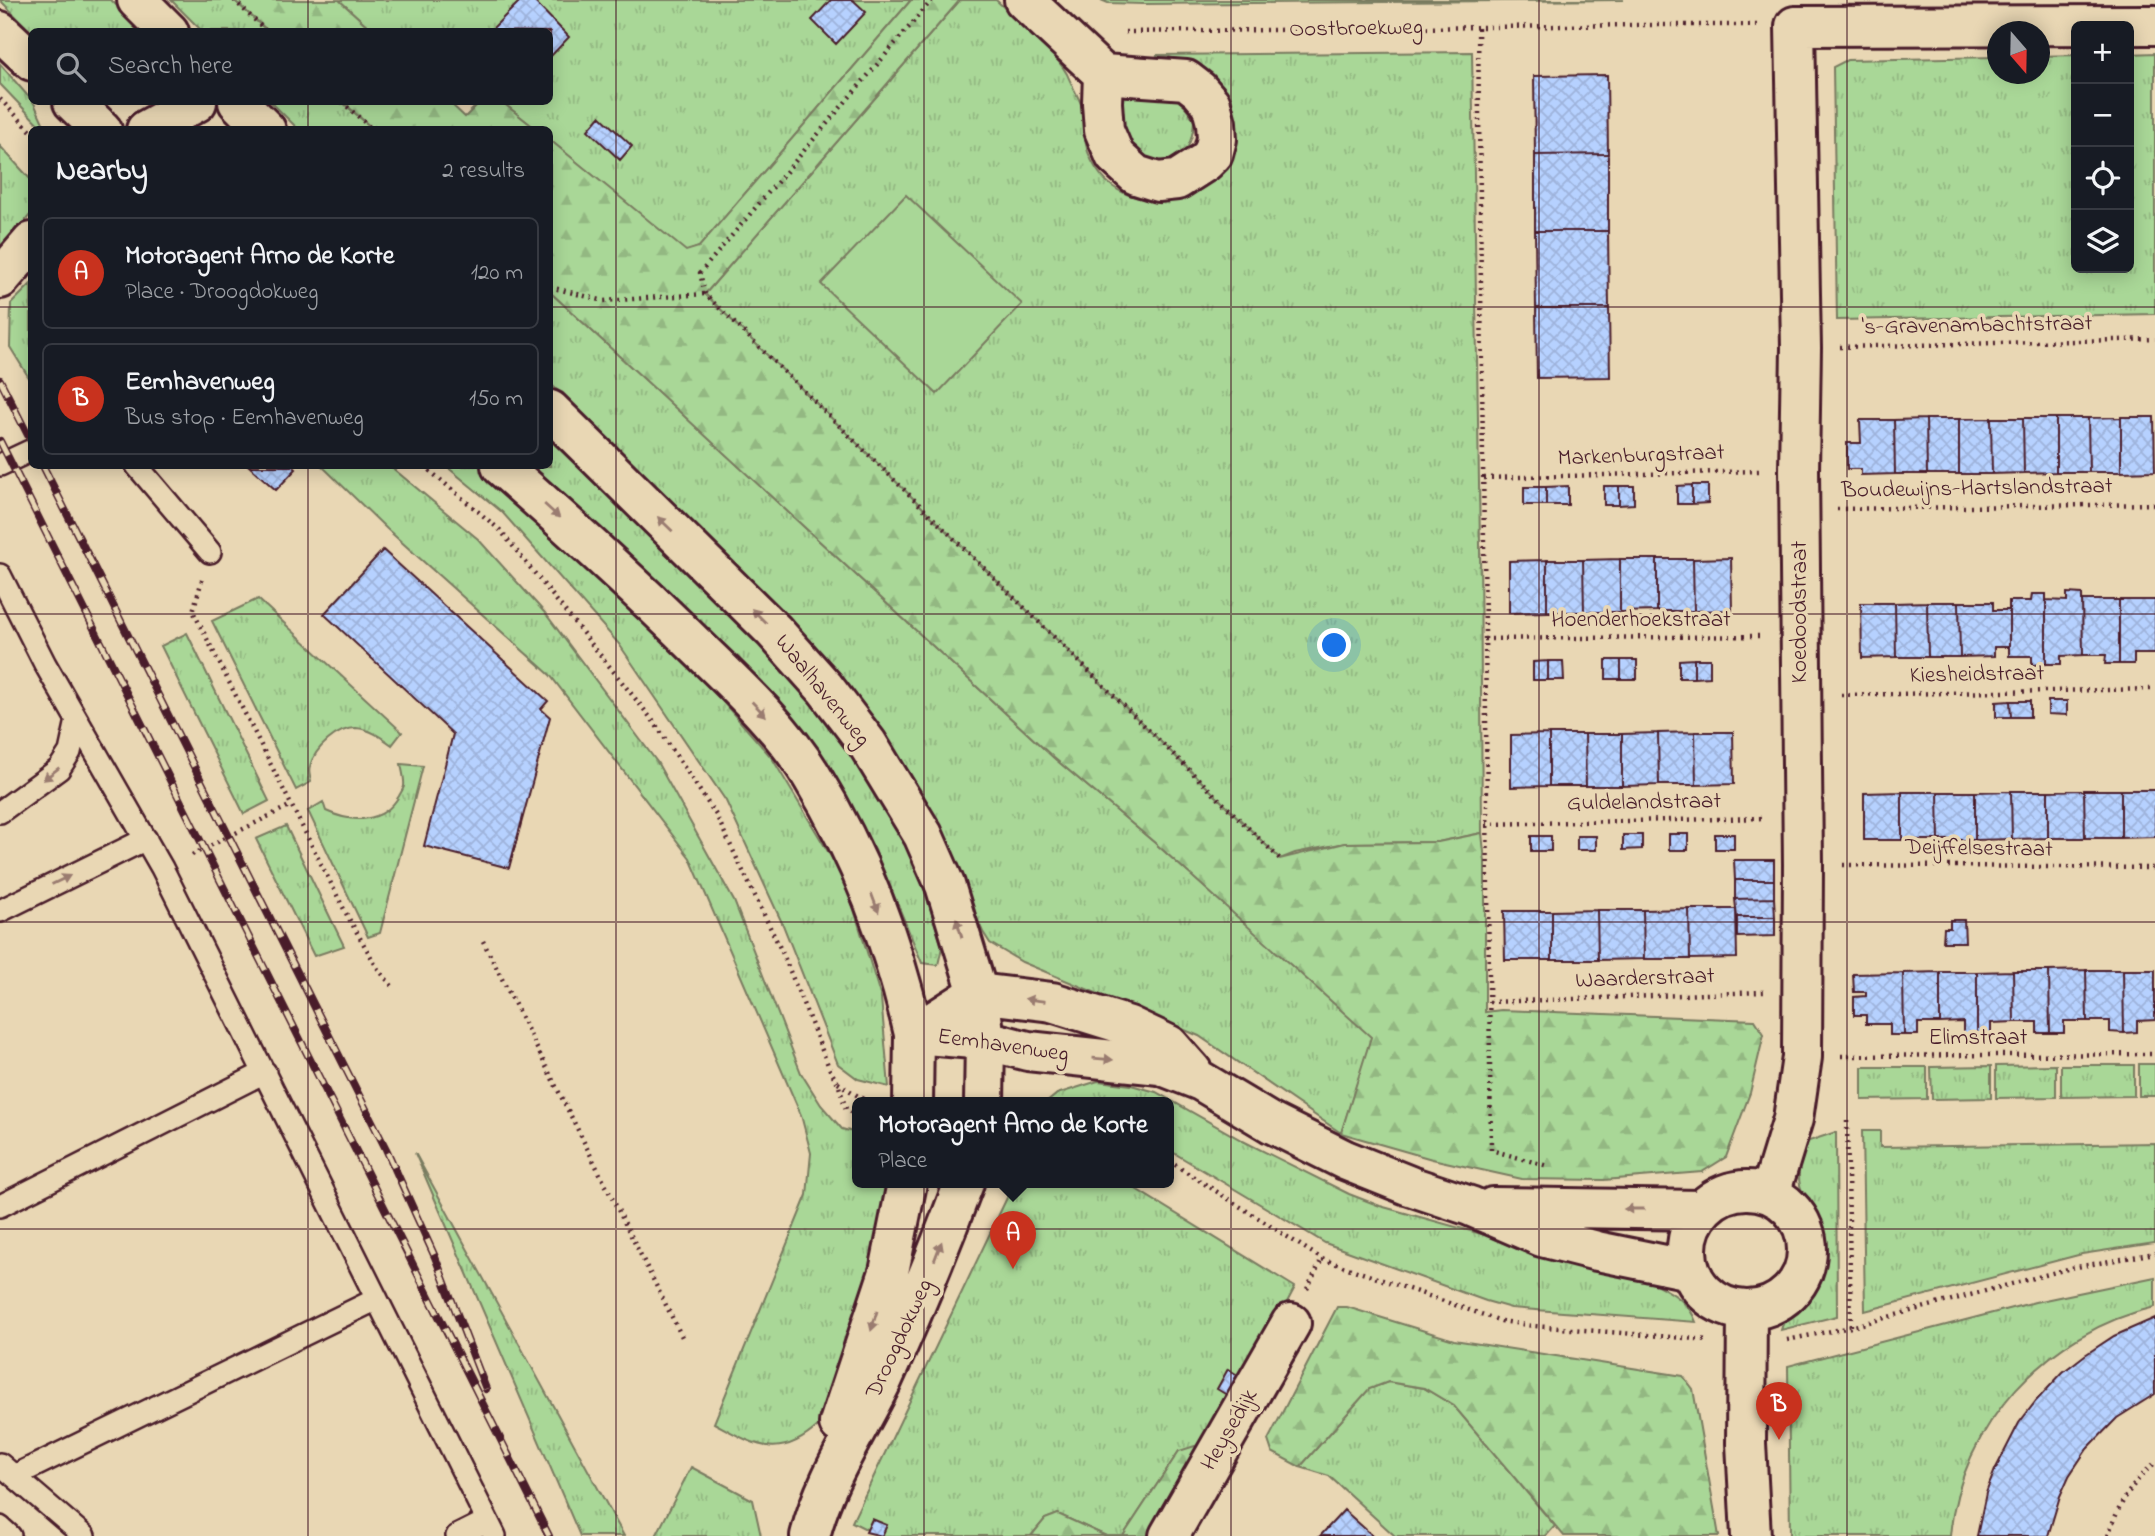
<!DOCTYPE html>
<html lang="en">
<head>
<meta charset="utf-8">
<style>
	:root { --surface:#171b24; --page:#242831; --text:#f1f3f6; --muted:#9ea1a6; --line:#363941; --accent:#c8321e }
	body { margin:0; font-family:"Indie Flower",sans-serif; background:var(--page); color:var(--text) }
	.controls { position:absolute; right:21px; top:21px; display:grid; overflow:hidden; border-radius:10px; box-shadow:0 4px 18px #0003 }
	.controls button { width:63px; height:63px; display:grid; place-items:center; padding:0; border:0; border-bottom:2px solid var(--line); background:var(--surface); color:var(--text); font:35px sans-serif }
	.compass { position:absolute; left:1987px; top:21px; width:63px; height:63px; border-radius:50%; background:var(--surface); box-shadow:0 4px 18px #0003; rotate:160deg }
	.you { position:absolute; left:1335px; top:646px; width:24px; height:24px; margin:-18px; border:5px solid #fff; border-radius:50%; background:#1a73e8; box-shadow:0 0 0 10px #1a73e833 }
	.badge { display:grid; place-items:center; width:46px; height:46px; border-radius:50%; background:var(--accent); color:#fff; font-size:23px; font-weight:700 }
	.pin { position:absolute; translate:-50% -58px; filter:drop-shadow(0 2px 4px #0008) }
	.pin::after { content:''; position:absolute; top:37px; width:24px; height:21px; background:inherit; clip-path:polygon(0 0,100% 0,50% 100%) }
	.popup { position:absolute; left:852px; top:1097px; width:322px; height:91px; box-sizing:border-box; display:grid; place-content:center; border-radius:10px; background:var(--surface); filter:drop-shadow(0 2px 5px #0005); font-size:23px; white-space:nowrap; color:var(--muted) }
	.popup b { font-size:26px; color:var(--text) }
	.popup::after { content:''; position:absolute; left:50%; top:100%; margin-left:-14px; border:14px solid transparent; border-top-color:var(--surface) }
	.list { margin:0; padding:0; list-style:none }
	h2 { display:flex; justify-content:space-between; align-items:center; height:91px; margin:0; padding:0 28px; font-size:30px }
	h2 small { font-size:23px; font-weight:400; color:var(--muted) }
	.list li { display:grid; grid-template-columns:46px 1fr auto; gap:21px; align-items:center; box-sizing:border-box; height:112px; margin:0 14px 14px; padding:0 14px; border:2px solid var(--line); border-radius:10px }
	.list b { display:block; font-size:26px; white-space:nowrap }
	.list p { margin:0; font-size:23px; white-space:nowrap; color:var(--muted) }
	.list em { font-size:23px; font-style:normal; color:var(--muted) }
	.icon { flex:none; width:38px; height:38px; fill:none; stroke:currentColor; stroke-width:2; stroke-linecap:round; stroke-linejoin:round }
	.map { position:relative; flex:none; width:2155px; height:1536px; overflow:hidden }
	.search { position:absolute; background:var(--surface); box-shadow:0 4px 18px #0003; left:28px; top:28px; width:525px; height:77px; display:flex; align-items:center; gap:18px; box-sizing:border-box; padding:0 24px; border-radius:10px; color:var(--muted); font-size:26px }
	.panel { position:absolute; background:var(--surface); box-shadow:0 4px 18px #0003; left:28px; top:126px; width:525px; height:343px; border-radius:10px }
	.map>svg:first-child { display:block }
	.grass { fill:url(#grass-tufts); stroke:#7a7b61; stroke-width:2 }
	.forest { fill:url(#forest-firs); stroke:#7a7b61; stroke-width:2 }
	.pitch { fill:#a9d797; stroke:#7a7b61; stroke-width:2 }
	.building { fill:url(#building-cross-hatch); stroke:#4a1f2b; stroke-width:2 }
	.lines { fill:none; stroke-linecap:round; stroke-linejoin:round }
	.lane-casing { stroke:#4a1f2b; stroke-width:26 }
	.street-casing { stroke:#4a1f2b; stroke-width:44 }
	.secondary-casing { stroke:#4a1f2b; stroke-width:44 }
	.path { stroke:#4a1f2b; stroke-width:4.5; stroke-dasharray:2 5; stroke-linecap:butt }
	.lane { stroke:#e9d7b4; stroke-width:21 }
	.street { stroke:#e9d7b4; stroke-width:38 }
	.secondary { stroke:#e9d7b4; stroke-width:38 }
	.rail-casing { stroke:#4a1f2b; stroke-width:8 }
	.rail { stroke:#e9d7b4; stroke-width:5; stroke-dasharray:16; stroke-linecap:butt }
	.oneway { fill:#9a7b70 }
	.grid { fill:none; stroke:#4a1f2b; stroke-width:2; stroke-opacity:0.55 }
	.labels { text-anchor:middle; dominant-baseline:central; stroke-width:7; stroke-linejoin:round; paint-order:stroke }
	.street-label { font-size:23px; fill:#4a1f2b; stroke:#e9d7b4 }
</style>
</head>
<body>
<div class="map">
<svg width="2155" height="1536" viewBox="0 0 2155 1536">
	<defs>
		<pattern id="grass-tufts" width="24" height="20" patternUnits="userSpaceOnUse" patternTransform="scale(1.75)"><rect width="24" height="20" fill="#a9d797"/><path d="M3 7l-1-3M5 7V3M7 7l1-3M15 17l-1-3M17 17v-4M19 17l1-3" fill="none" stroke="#93b882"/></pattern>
		<pattern id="forest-firs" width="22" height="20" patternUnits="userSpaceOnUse" patternTransform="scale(1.75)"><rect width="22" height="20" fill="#a9d797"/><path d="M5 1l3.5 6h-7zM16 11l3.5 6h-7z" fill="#93b882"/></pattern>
		<pattern id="building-cross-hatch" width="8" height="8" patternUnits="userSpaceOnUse" patternTransform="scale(1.75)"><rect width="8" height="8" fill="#b6d1ff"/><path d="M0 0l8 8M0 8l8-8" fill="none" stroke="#9eb3db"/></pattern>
	</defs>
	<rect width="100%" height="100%" fill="#e9d7b4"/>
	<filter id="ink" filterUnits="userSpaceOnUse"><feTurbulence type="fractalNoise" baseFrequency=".0143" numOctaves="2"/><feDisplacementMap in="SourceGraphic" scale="14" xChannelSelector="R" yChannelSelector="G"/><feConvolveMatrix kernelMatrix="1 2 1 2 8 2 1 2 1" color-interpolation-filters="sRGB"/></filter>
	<g filter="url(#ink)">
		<path class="grass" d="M0,0H111L143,31L31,32Z
			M171,0H234L267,31H202Z
			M339,0H911L699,247L686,252L550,140V130L536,129L502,102H550V32L373,31Z
			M960,0H996C1017,20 1053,49 1067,74C1071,84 1077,94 1081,104C1085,119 1083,137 1088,152C1106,201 1157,211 1200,189C1207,185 1213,176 1219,170L1199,67L1183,60L1156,55L1472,52L1480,544L1482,833L1438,842L1345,843L1295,853L1280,859L705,294Z
			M1101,0H1624L1144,4L1108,3Z
			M2155,53V314L1837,320L1833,67L1847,60L1997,57V74H2039L2040,56L2076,55V268H2129V54Z
			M0,64L34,103L46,129H43L0,84Z
			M1119,92C1152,94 1178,86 1194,121C1193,141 1183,170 1156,165C1148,163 1138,157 1130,154L1118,108Z
			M271,102H342L373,129H298Z
			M0,146L32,181L31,214L0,250Z
			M31,284V381L10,347L11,304Z
			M550,292L1054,758L1155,843L1372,1037L1341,1133L1199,1036L1022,962L990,943L983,932L933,823L658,492L550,383Z
			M550,440L782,660L839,731L888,805L924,888L942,947L938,965L922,963L875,850L807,736L745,668L522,466H550Z
			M322,466H390L478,539L545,613L657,762L734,901L801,1073L821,1105L842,1129L857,1133V1183H892L875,1263L819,1425C779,1462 755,1445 714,1423L807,1195L811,1153L801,1115L690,858L550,675L387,529Z
			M446,466H483L687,661L772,758L845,880L881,998L889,1087L858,1079L838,1064L783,925L726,801L619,644L502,512Z
			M258,599L402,732L392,745C381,737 370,729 356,728C337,728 315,748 310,766C308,771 310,776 311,782L296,790L212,621Z
			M187,633L269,801L244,814L161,646Z
			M401,764L423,766L380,933L368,937L308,811L323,802L326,811C352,823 383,824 399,796C400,794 404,788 404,786C405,780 402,770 401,764Z
			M286,826L344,946L314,956L256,839Z
			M2139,1064H2155V1096H2139Z
			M2056,1065V1097L1996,1098V1066Z
			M2061,1065H2134V1096L2061,1097Z
			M1991,1066V1098L1932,1099L1931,1067Z
			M1862,1067H1927V1099L1862,1100Z
			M1098,1081L1131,1085L1156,1092L1243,1141L1349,1194L1380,1206L1648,1280C1668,1291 1688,1299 1696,1322L1511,1308L1486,1301L1325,1243L1169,1150V1103H1046L1057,1094Z
			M1862,1131H1880V1147L2155,1143V1243L2082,1254L1865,1311Z
			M1836,1132L1837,1316L1781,1330C1786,1308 1819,1296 1824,1263C1825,1251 1825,1237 1821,1225C1818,1215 1811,1207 1805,1197C1795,1182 1798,1155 1809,1141Z
			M415,1153L624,1536H580Z
			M1014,1183H1126L1295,1287L1225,1420L1202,1455L1179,1451L1123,1536H1106L1058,1514L1045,1519L1031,1536H880L852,1522Z
			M2155,1277V1307C2048,1331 1960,1425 1950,1536H1790L1788,1366L2035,1302Z
			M1388,1382L1424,1388L1454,1406L1555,1526L1546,1536H1395L1329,1476L1300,1467L1369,1389Z
			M691,1467L753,1500L761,1536H656Z"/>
		<path class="forest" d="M234,0H339L373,31H268Z
			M911,0H960L705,294L1280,859L1345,843L1438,842L1482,833L1485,862V1012L1501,1010L1755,1020L1764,1034L1750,1093L1726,1157L1702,1172L1604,1180L1522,1179L1432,1159L1341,1133L1371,1037L1155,843L1054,758L550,292V140L686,251L699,247Z
			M343,102H449L465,117L480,102H502L536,129H373Z
			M1337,1307H1347L1454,1340L1683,1376L1693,1389L1719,1536H1564L1454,1406L1424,1388L1388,1382L1369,1389L1300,1467L1272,1452L1268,1440Z
			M1195,1446L1202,1455L1151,1536H1123L1179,1451Z
			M1058,1514L1106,1536H1031L1045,1519Z"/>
		<path class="pitch" d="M906,195L1022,304L937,394L821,284Z"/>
		<path class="building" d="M521,0H533L569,37L550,57V32L490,31Z
			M831,0H853L866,12L836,44L812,20Z
			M1607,75L1608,154L1535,155L1534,76Z
			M600,116L632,146L620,160L588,130Z
			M1608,154V231H1535V155Z
			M1535,231H1608L1609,308H1536Z
			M1536,308H1609L1610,377L1537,378Z
			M2121,417V472H2089L2088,418Z
			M2121,417H2154L2155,471L2121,472Z
			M1991,418L1992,474H1959V419Z
			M1991,418H2023L2024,473L1992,474Z
			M2023,418H2056V472L2024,473Z
			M2056,418H2088L2089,472H2056Z
			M1926,419H1959V474H1927Z
			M1926,419L1927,474H1895L1894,420Z
			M1860,420H1894L1895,474L1861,475V469H1847V443H1861Z
			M249,466H293L296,469L276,490Z
			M1692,485H1708V503L1692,504Z
			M1692,485V504H1677V486Z
			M1568,486V505H1546V487Z
			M1604,486H1619V505H1604Z
			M1619,486H1634V504L1619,505Z
			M1524,487H1546V505H1524Z
			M383,550L548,701L541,709L550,717L509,868L424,846L453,734L324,614Z
			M1731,558L1732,610L1694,611L1693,559Z
			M1620,559H1657V611L1620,612Z
			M1620,559V612H1584L1583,560Z
			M1657,559H1693L1694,611H1657Z
			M1547,560H1583L1584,612H1547Z
			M1547,560V612L1509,613V561Z
			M2067,593L2082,594L2083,655L2061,656V664H2046V600L2067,601Z
			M2032,594H2046V664L2032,665V656H2009V601H2031Z
			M2082,600H2119V664H2105L2106,655H2083Z
			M2119,600H2155V654H2134V664H2119Z
			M1927,602H1959L1960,657H1928Z
			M1927,602L1928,657H1896L1895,603Z
			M1959,602H1993V610H2009V647H1994V656L1960,657Z
			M1861,603H1895L1896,657L1862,658Z
			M1694,659H1710V677L1694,678Z
			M1694,659V678H1679V660Z
			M1606,660H1621V679H1606Z
			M1621,660H1637V679H1621Z
			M1548,661H1563L1564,680H1548Z
			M1548,661V680H1533V662Z
			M2010,701H2030V717H2011Z
			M2010,701L2011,717H1996V702Z
			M2048,701H2067V715L2048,714Z
			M1695,732H1733L1734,784L1696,785Z
			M1695,732L1696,785H1659L1658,733Z
			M1658,733L1659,785L1622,786V734Z
			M1549,734V786L1511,787V735Z
			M1549,734H1585L1586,786H1549Z
			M1585,734H1622V786H1586Z
			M2084,790L2085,838H2048V791Z
			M2084,790H2121V838H2085Z
			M2121,790H2155V837L2121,838Z
			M2011,791H2048V838L2012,839Z
			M2011,791L2012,839L1975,840V792Z
			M1902,792V840H1864V793Z
			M1902,792H1938L1939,840H1902Z
			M1938,792H1975V840H1939Z
			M1669,834H1688V850H1669Z
			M1715,834H1734V849H1715Z
			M1623,835H1642V849L1623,850Z
			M1531,836H1551V851H1531Z
			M1577,836H1596V850H1577Z
			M1734,860H1774V880H1735Z
			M1735,880H1774V898L1735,899Z
			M1774,898L1775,917H1737L1735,899Z
			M1689,909L1690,959H1644L1643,910Z
			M1689,909H1736L1737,958L1690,959Z
			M1597,910L1598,960H1552V911Z
			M1597,910H1643L1644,959L1598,960Z
			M1504,911H1552V960H1505Z
			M1737,917H1775V936L1737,937Z
			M1950,920H1964L1965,942H1943L1944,928H1950Z
			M2086,970L2087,1021H2064V1033H2050L2049,971Z
			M2086,970H2123L2124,1033L2110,1032V1021H2087Z
			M2123,970H2155V1020L2137,1021V1032L2124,1033Z
			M2013,971H2049L2050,1033H2037V1022H2014Z
			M2013,971L2014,1022L1991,1023V1034H1977V972Z
			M1940,972V1023H1918V1035H1904L1903,973Z
			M1940,972H1977V1034H1963V1022L1940,1023Z
			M1903,973L1904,1035H1890V1024H1866V1015H1854V997L1866,996V992H1854L1853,974Z
			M2155,1318V1394L2117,1418L2087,1449L2069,1476L2060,1496L2048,1536H1977L1986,1493L1995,1470L2019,1423L2036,1401L2063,1372L2085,1355L2114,1336Z
			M1228,1369L1244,1379L1232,1398L1217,1389Z
			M1344,1510L1373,1536H1320Z
			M872,1519L887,1525L882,1536L866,1532Z"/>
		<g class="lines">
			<defs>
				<path id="lane" d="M0,465L32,450
					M137,466L210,552
					M0,575L45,664L162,868L495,1536
					M0,812L59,769L70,752L77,720
					M0,911L146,839
					M0,1206L265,1072
					M0,1464L84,1536
					M14,1476L377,1299
					M0,1527L10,1536
					M457,1536L487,1521"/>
				<path id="street" d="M1024,0L1103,74L1186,80L1199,90L1211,104L1216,123L1217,139L1213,154L1205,162L1177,180L1158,182L1136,175L1115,156L1104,130L1102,103L1103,74
					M146,130L197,102
					M0,279L32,242
					M982,1016L985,1040L984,1103
					M914,1034L985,1040L1028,1051L1160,1065L1201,1081L1271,1123L1345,1160L1410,1186L1470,1206L1542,1237L1597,1251L1690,1270
					M914,1034L978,993L1052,1002L1129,1026L1169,1045L1192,1071
					M913,1103L914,1034
					M1687 1250a60 60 0 1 1 120 0a60 60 0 1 1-120 0Z
					M1770,1194L1793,1119L1802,1057L1803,864L1799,470L1801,348L1795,26L2155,25
					M1493,1207L1702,1210
					M1747,1310L1746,1443L1751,1536
					M839,1423L889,1272L907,1183
					M810,1536C824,1480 857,1432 882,1381C912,1316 939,1250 964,1183
					M1169,1536L1291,1323"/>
				<path id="secondary" d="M137,0L169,32
					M0,31L32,61
					M73,102L102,130
					M238,102L266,130
					M550,410L774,631L825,688L867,743L923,835L945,885L978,993
					M501,466C567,524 632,583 695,645C736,685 781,726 811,775C861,857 892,940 914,1034"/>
			</defs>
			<use href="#lane" class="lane-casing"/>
			<use href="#street" class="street-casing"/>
			<use href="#secondary" class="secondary-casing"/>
			<path class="path" d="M234,0L267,32
				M932,0L700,273L705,294L1280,859
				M1478,28L1491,1150L1548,1166
				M1125,32L1636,25H1757
				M0,99L32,132
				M342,102L373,130
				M550,287L604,301L705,294
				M1840,347L2155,339
				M424,466L500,530L654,722L716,815L783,954L830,1070L838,1083L846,1109L857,1116
				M1484,478L1759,471
				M1837,509L2155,504
				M202,580L193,611L348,917L378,969L392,986
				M1484,639L1760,636
				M1841,695L2155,689
				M1486,824L1765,818
				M192,855L291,805
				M1843,865L2155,868
				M483,941L684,1341
				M1489,1002L1764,992
				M1841,1056L2155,1054
				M838,1083L858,1096L873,1103
				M1847,1121L1851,1327
				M1169,1161L1322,1259L1501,1321L1534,1326L1709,1340
				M1307,1289L1322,1259
				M1787,1340L1851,1327L2071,1268L2155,1253
				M2108,1536C2118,1506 2131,1483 2155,1463"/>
			<use href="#lane" class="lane"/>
			<use href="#street" class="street"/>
			<use href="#secondary" class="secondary"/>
			<defs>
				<path id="rail" d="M0,380L32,443
					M0,441L549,1536
					M43,466L386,1149L435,1257L486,1389"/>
			</defs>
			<use href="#rail" class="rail-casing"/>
			<use href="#rail" class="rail"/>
		</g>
		<defs><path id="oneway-solid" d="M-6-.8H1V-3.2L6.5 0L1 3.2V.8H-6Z" transform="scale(1.75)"/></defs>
		<g class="oneway">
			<use href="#oneway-solid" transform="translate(552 511) rotate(42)"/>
			<use href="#oneway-solid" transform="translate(665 524) rotate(-136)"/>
			<use href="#oneway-solid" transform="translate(759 616) rotate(-135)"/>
			<use href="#oneway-solid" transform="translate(759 709) rotate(46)"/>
			<use href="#oneway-solid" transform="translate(51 774) rotate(142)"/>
			<use href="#oneway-solid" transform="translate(61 880) rotate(-26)"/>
			<use href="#oneway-solid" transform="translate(875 903) rotate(69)"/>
			<use href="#oneway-solid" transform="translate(959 928) rotate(-107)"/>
			<use href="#oneway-solid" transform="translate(1035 1000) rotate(-173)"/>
			<use href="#oneway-solid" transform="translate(1103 1059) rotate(5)"/>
			<use href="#oneway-solid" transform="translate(1634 1209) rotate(-180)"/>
			<use href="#oneway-solid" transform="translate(938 1251) rotate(-69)"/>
			<use href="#oneway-solid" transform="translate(874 1321) rotate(107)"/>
		</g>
	</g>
	<path class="grid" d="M308,0V32M616,0V1536M924,0V1536M1231,0V1536M1539,0V1536M1847,0V1536M308,102V130M0,307H32M550,307H2155M308,466V1536M0,614H2155M0,922H2155M0,1229H2155"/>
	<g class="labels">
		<g class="street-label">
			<text transform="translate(1356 29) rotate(-1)">Oostbroekweg</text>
			<text transform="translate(1977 326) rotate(-1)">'s-Gravenambachtstraat</text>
			<text transform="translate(1641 456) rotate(-2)">Markenburgstraat</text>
			<text transform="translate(1977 489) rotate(-1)">Boudewijns-Hartslandstraat</text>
			<text transform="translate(1800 612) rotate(-90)">Koedoodstraat</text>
			<text x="1641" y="620">Hoenderhoekstraat</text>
			<text transform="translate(1977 675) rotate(-1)">Kiesheidstraat</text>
			<text transform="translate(822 691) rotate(51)">Waalhavenweg</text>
			<text transform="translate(1644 803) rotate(-1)">Guldelandstraat</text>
			<text transform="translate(1979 849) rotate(1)">Deijffelsestraat</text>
			<text transform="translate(1645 979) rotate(-2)">Waarderstraat</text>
			<text x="1978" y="1038">Elimstraat</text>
			<text transform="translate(1003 1046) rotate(8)">Eemhavenweg</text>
			<text transform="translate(900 1339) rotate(-65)">Droogdokweg</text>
			<text transform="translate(1230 1430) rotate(-60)">Heysedijk</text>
		</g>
	</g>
</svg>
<div class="controls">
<button>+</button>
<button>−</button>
<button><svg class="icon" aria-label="locate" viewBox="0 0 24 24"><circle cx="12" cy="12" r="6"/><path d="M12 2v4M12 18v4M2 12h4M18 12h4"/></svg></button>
<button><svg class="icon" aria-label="layers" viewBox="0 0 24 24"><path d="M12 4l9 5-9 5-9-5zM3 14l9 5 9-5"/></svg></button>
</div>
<svg class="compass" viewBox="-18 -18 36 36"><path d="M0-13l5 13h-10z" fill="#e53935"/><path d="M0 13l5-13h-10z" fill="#9ea1a6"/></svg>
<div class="you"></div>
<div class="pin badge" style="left:1013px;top:1269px">A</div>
<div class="popup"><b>Motoragent Arno de Korte</b>Place</div>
<div class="pin badge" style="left:1779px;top:1440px">B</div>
<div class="search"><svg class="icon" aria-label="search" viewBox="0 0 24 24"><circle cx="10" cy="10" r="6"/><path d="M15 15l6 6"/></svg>Search here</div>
<section class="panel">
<h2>Nearby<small>2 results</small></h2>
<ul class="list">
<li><span class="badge">A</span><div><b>Motoragent Arno de Korte</b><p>Place · Droogdokweg</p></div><em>120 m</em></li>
<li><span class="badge">B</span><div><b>Eemhavenweg</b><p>Bus stop · Eemhavenweg</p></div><em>150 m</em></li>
</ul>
</section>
</div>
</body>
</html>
